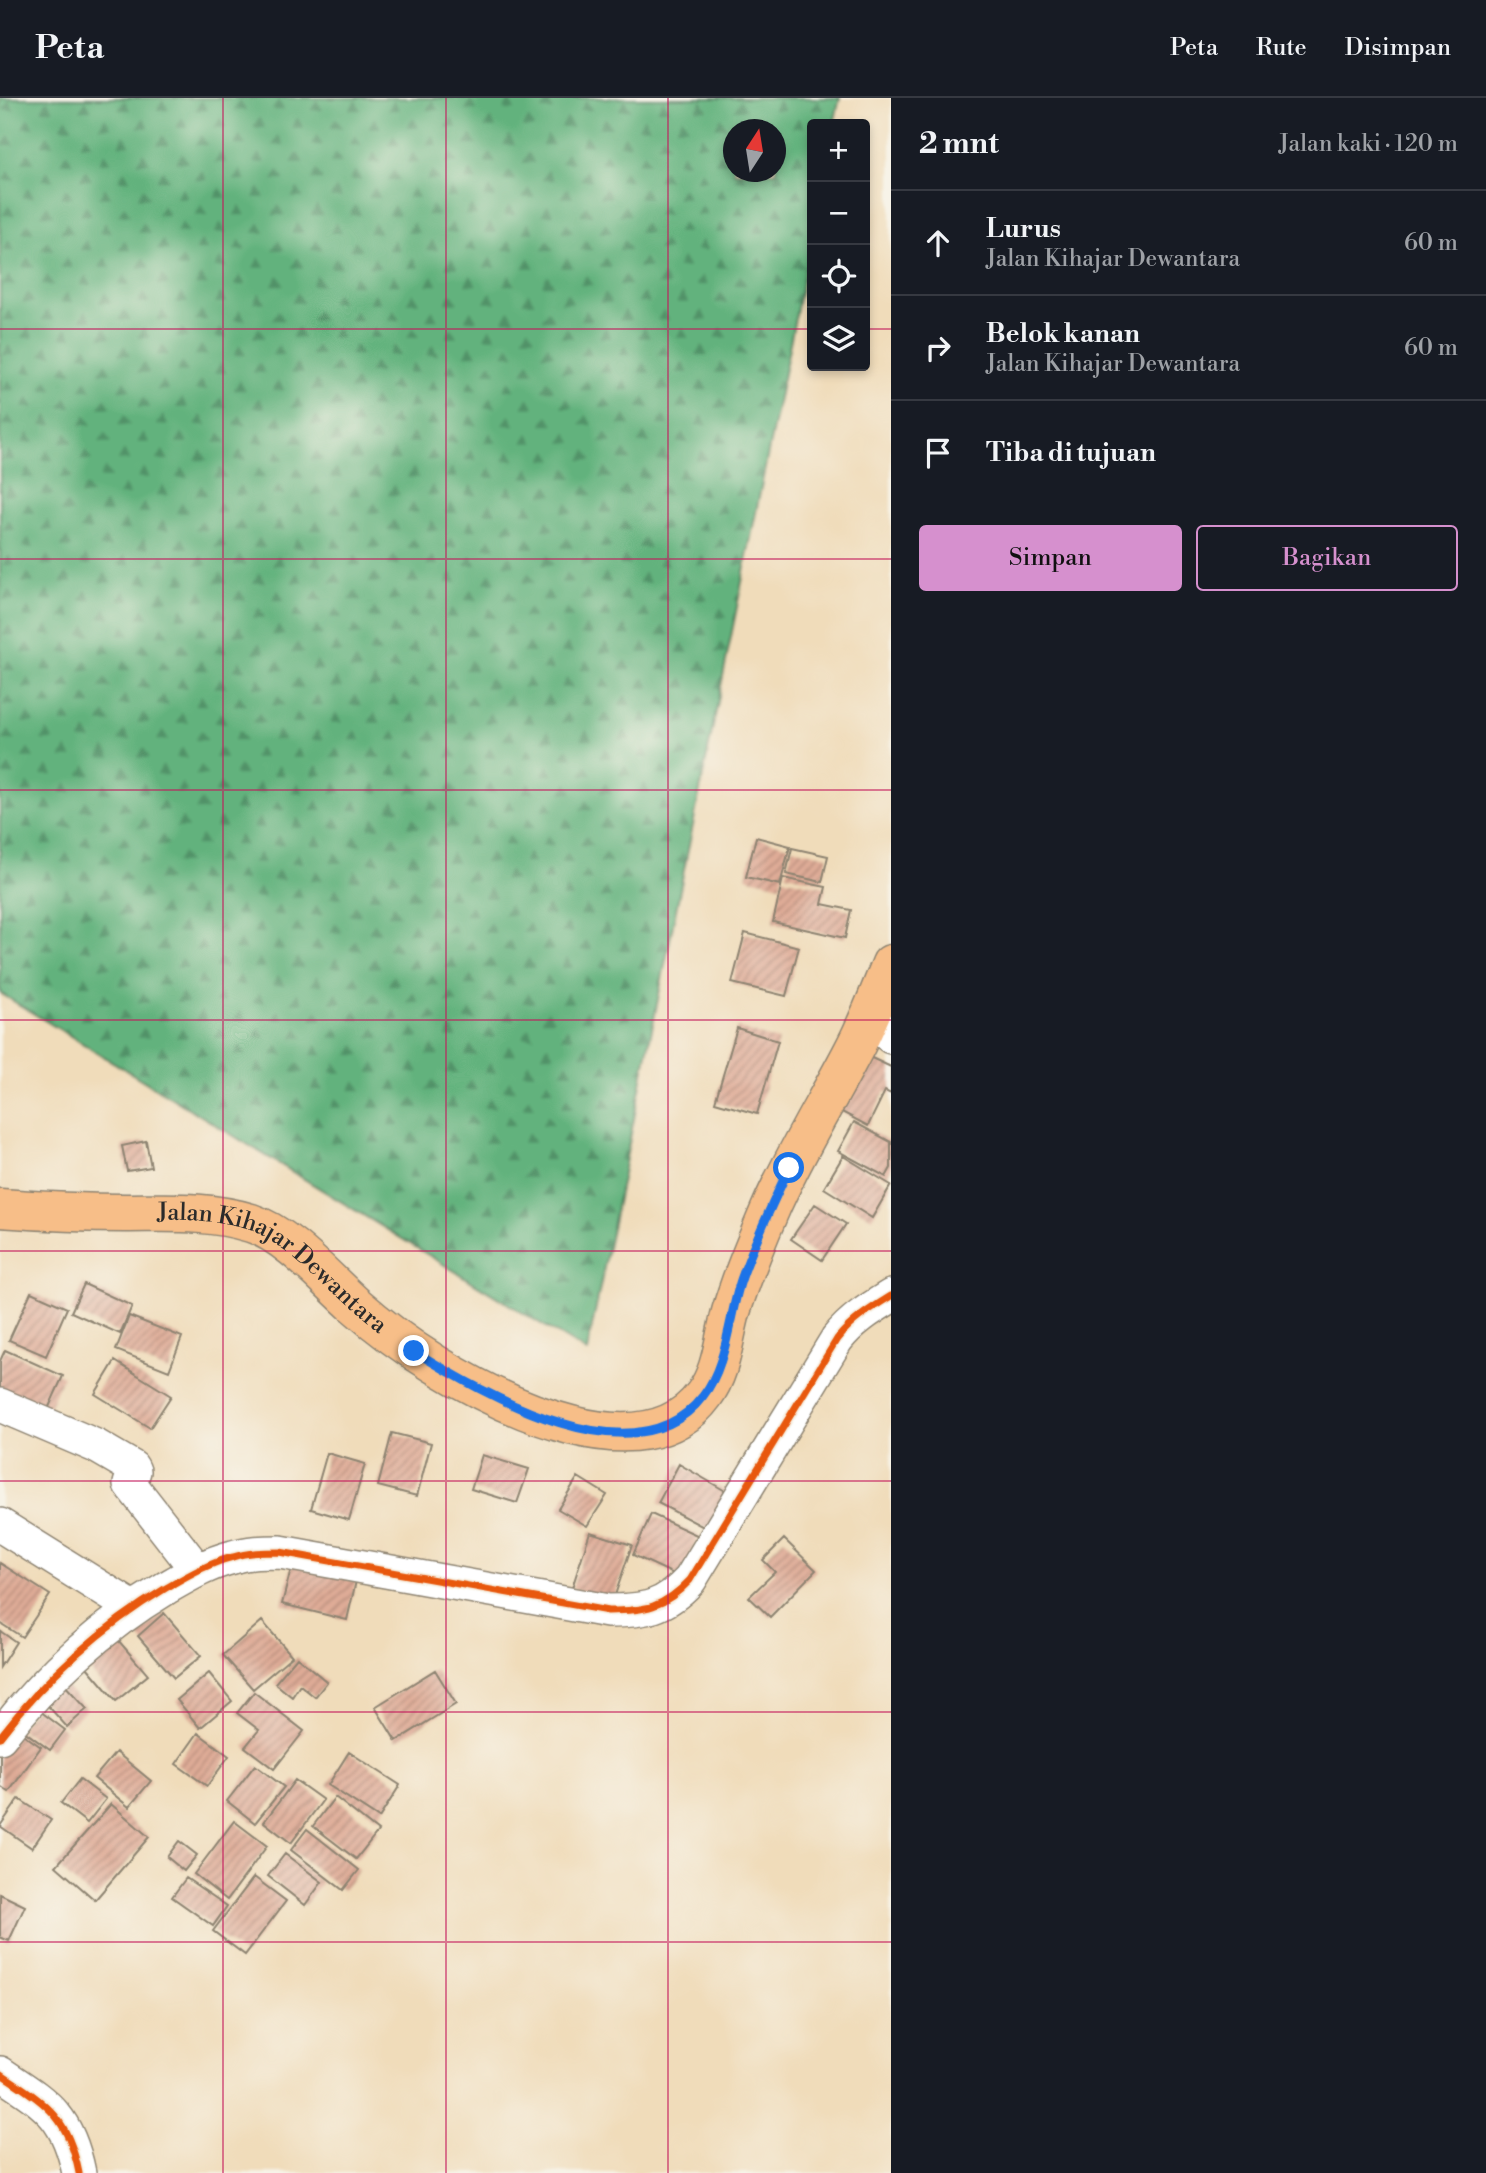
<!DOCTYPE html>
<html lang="id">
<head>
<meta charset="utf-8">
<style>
	:root { --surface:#171b24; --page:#242831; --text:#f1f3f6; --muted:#9ea1a6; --line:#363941; --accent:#d690ce }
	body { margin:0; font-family:"Libre Bodoni",serif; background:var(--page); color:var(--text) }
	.controls { position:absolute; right:21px; top:21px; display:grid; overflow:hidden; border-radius:7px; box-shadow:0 4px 10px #0003 }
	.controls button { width:63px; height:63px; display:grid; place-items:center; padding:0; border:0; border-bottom:2px solid var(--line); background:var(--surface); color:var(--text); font:35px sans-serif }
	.compass { position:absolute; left:723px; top:21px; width:63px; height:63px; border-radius:50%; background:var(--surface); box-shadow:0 4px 10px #0003; rotate:12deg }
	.stop { position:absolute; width:21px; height:21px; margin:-16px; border:5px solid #1a73e8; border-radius:50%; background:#fff }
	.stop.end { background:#1a73e8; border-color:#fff; box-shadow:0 2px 7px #0008 }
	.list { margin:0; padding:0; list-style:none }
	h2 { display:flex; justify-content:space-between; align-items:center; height:91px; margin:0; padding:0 28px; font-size:30px }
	h2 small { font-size:23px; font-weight:400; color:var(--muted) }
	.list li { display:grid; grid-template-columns:46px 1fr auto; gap:21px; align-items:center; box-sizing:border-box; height:105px; padding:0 28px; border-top:2px solid var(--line) }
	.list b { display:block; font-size:26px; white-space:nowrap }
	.list p { margin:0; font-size:23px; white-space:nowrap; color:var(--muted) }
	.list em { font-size:23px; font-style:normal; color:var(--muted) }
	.actions { display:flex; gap:14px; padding:21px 28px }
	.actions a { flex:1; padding:16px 0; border:2px solid var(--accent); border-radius:7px; text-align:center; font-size:24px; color:var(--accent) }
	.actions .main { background:var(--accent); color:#111 }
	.icon { flex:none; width:38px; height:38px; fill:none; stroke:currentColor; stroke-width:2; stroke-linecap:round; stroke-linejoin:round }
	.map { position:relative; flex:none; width:891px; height:2075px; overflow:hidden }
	header { display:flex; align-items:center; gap:42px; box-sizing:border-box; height:98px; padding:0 35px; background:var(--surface); border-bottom:2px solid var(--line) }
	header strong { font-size:33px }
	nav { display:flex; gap:38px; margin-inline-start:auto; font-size:24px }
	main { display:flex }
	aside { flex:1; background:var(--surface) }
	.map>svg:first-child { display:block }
	.forest { fill:url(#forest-firs); stroke:#466e54; stroke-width:2; fill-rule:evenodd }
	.building { fill:url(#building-hatch) }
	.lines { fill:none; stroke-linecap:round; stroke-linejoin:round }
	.street-casing { stroke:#8e8472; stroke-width:36 }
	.primary-casing { stroke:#8e8472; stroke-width:41 }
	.street { stroke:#fff; stroke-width:33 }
	.primary { stroke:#f7be88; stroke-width:38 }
	.cycleway-casing { stroke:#f7f3e8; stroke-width:11 }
	.cycleway { stroke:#e8590c; stroke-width:7 }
	.route { stroke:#1a73e8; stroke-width:9 }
	.grid { fill:none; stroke:#c2185b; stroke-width:2; stroke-opacity:0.55 }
	.labels { text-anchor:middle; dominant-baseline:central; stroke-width:5; stroke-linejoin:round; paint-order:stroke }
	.street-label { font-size:24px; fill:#2b2b2b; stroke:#f7f3e8 }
</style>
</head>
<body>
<header>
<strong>Peta</strong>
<nav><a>Peta</a><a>Rute</a><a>Disimpan</a></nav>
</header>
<main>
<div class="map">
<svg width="891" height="2075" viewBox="0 0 891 2075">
	<defs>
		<pattern id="forest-firs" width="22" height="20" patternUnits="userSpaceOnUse" patternTransform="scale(1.75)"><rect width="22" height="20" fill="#62b27d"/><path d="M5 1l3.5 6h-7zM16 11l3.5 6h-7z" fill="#519167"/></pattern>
		<pattern id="building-hatch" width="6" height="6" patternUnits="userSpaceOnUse" patternTransform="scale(1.75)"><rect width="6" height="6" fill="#dfac97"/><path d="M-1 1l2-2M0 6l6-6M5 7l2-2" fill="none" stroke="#b58c7b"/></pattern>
	</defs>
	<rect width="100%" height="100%" fill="#f7f3e8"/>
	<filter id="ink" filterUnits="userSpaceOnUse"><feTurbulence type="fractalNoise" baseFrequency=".0143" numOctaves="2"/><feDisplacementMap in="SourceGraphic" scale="14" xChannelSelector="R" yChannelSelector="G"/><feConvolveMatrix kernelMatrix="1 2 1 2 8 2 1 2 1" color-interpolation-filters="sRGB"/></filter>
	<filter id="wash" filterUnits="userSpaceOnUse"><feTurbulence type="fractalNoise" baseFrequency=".00686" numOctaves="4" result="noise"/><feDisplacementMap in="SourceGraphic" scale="28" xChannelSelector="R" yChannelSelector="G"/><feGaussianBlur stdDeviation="1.57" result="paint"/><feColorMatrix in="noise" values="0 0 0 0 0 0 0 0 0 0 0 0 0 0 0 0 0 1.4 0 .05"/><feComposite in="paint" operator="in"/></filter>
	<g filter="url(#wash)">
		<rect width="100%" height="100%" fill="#f0dcba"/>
		<path class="forest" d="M0,0H840L834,26H812V136L587,1254L0,895ZM734,32H776V74H734Z"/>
		<g id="blocks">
			<path class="building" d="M756,739L790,748L780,787L746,779Z
				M792,750L828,758L822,784L786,776Z
				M783,780L826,789L822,806L851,812L845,840L773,824Z
				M745,835L799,849L786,898L732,885Z
				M737,930L778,943L757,1016L715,1004Z
				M865,957L891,969V996L885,993L868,1028L838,1012Z
				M854,1024L891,1044V1070L886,1079L838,1053Z
				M146,1043L151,1069L127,1073L122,1048Z
				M843,1058L891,1087L872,1120L824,1090Z
				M815,1106L846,1126L822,1162L791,1141Z
				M84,1186L132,1208L120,1236L71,1214Z
				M31,1194L67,1210L46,1258L9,1242Z
				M129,1218L182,1239L169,1273L116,1252Z
				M5,1252L63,1278L45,1318L0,1298V1263Z
				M115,1263L171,1298L150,1330L95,1296Z
				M392,1335L431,1345L417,1398L378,1388Z
				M327,1355L365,1366L349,1422L311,1411Z
				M482,1357L529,1371L517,1405L471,1391Z
				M679,1366L734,1398L713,1434L658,1405Z
				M578,1379L607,1397L587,1428L558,1411Z
				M651,1416L699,1438L680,1479L633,1457Z
				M590,1434L632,1447L613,1503L572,1490Z
				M784,1441L816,1472L770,1519L749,1499L775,1474L763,1462Z
				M0,1465L50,1497L22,1539L0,1525Z
				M292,1467L356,1483L347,1522L282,1506Z
				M164,1515L201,1558L174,1580L138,1538Z
				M262,1523L292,1558L253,1591L223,1557Z
				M0,1533L16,1544L0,1569Z
				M118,1542L148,1577L116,1603L87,1569Z
				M297,1559L327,1584L315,1599L300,1587L292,1599L275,1585Z
				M435,1572L456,1606L396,1643L375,1609Z
				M209,1575L232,1603L200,1630L177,1602Z
				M62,1584L87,1611L67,1629L42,1601Z
				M254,1594L304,1633L274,1671L245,1649L259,1632L237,1615Z
				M36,1610L65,1632L50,1652L20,1630Z
				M13,1629L41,1649L9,1694L0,1688V1646Z
				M198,1635L229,1658L207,1688L176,1666Z
				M116,1654L151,1683L129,1709L94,1680Z
				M349,1654L400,1687L379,1720L328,1687Z
				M255,1667L284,1689L255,1725L227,1703Z
				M80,1681L106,1701L87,1725L61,1705Z
				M295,1682L323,1702L291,1745L264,1724Z
				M335,1699L378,1733L356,1761L313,1728Z
				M19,1701L51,1722L32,1750L0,1728Z
				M111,1706L149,1739L95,1802L56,1768Z
				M234,1723L267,1748L227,1802L194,1776Z
				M307,1731L359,1772L343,1792L291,1752Z
				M179,1743L197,1757L184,1773L167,1759Z
				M285,1756L322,1784L305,1807L268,1778Z
				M254,1779L286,1803L245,1857L213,1833Z
				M186,1780L227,1808L213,1828L172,1799Z
				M0,1796L25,1808L9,1843L0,1839Z"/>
		</g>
	</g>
	<g filter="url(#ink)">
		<use href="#blocks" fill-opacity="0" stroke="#8e8472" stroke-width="2"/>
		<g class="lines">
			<defs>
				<path id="street" d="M869,920L891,939
					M0,1307L96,1348L132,1369L134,1373L130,1386L197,1472
					M0,1427L133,1510
					M0,1639C46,1579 101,1529 166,1490C187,1478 209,1465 233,1459C248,1454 264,1454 280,1454L608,1513C645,1513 664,1510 690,1482L837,1241C852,1222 870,1211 891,1198
					M0,1975C46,2006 67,2016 79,2075"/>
				<g id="primary">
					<path id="s1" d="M0,1110C41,1113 84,1115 126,1115C168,1115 209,1112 251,1125C288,1137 325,1180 354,1206C379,1228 407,1249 435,1266C500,1306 644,1379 704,1297C722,1273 723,1243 731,1214C741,1180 755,1147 769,1114C793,1058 825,1007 853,953C868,925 879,895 891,866"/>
				</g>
			</defs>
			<use href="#street" class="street-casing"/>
			<use href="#primary" class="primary-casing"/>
			<use href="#street" class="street"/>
			<use href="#primary" class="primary"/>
			<defs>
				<path id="cycleway" d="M0,1639C46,1579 101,1529 166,1490C187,1478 209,1465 233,1459C248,1454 264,1454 280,1454L608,1513C645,1513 664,1510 690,1482L837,1241C852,1222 870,1211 891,1198
					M0,1975C46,2006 67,2016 79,2075"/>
			</defs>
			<use href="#cycleway" class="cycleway-casing"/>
			<use href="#cycleway" class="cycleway"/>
		</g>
	</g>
	<g class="lines" filter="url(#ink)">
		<path class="route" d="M414,1253C484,1296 636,1386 703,1298C727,1268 729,1218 741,1182C754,1144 772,1107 789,1070"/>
	</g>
	<path class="grid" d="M223,0V2075M446,0V2075M668,0V2075M0,231H812M865,231H891M0,461H891M0,692H891M0,922H891M0,1153H891M0,1383H891M0,1614H891M0,1844H891"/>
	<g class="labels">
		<g class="street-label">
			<text stroke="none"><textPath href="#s1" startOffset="290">Jalan Kihajar Dewantara</textPath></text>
		</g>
	</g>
</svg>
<div class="controls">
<button>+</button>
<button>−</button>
<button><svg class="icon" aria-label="locate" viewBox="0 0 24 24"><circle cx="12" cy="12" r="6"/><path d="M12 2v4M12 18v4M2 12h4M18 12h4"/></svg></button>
<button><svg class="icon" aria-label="layers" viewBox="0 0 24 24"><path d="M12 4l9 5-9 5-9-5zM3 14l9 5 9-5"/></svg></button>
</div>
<svg class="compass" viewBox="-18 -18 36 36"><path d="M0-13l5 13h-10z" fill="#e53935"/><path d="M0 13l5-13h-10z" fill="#9ea1a6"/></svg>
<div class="stop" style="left:789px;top:1070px"></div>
<div class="stop end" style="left:414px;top:1253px"></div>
</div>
<aside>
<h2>2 mnt<small>Jalan kaki · 120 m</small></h2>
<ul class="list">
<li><svg class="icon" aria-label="ahead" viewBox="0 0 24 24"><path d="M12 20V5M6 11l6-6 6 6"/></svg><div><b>Lurus</b><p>Jalan Kihajar Dewantara</p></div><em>60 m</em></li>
<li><svg class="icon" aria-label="right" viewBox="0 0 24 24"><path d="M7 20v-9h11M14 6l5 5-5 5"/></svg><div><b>Belok kanan</b><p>Jalan Kihajar Dewantara</p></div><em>60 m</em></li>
<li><svg class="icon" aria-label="arrive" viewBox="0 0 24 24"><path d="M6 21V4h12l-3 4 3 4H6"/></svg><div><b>Tiba di tujuan</b></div></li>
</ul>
<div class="actions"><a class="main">Simpan</a><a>Bagikan</a></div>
</aside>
</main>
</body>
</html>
